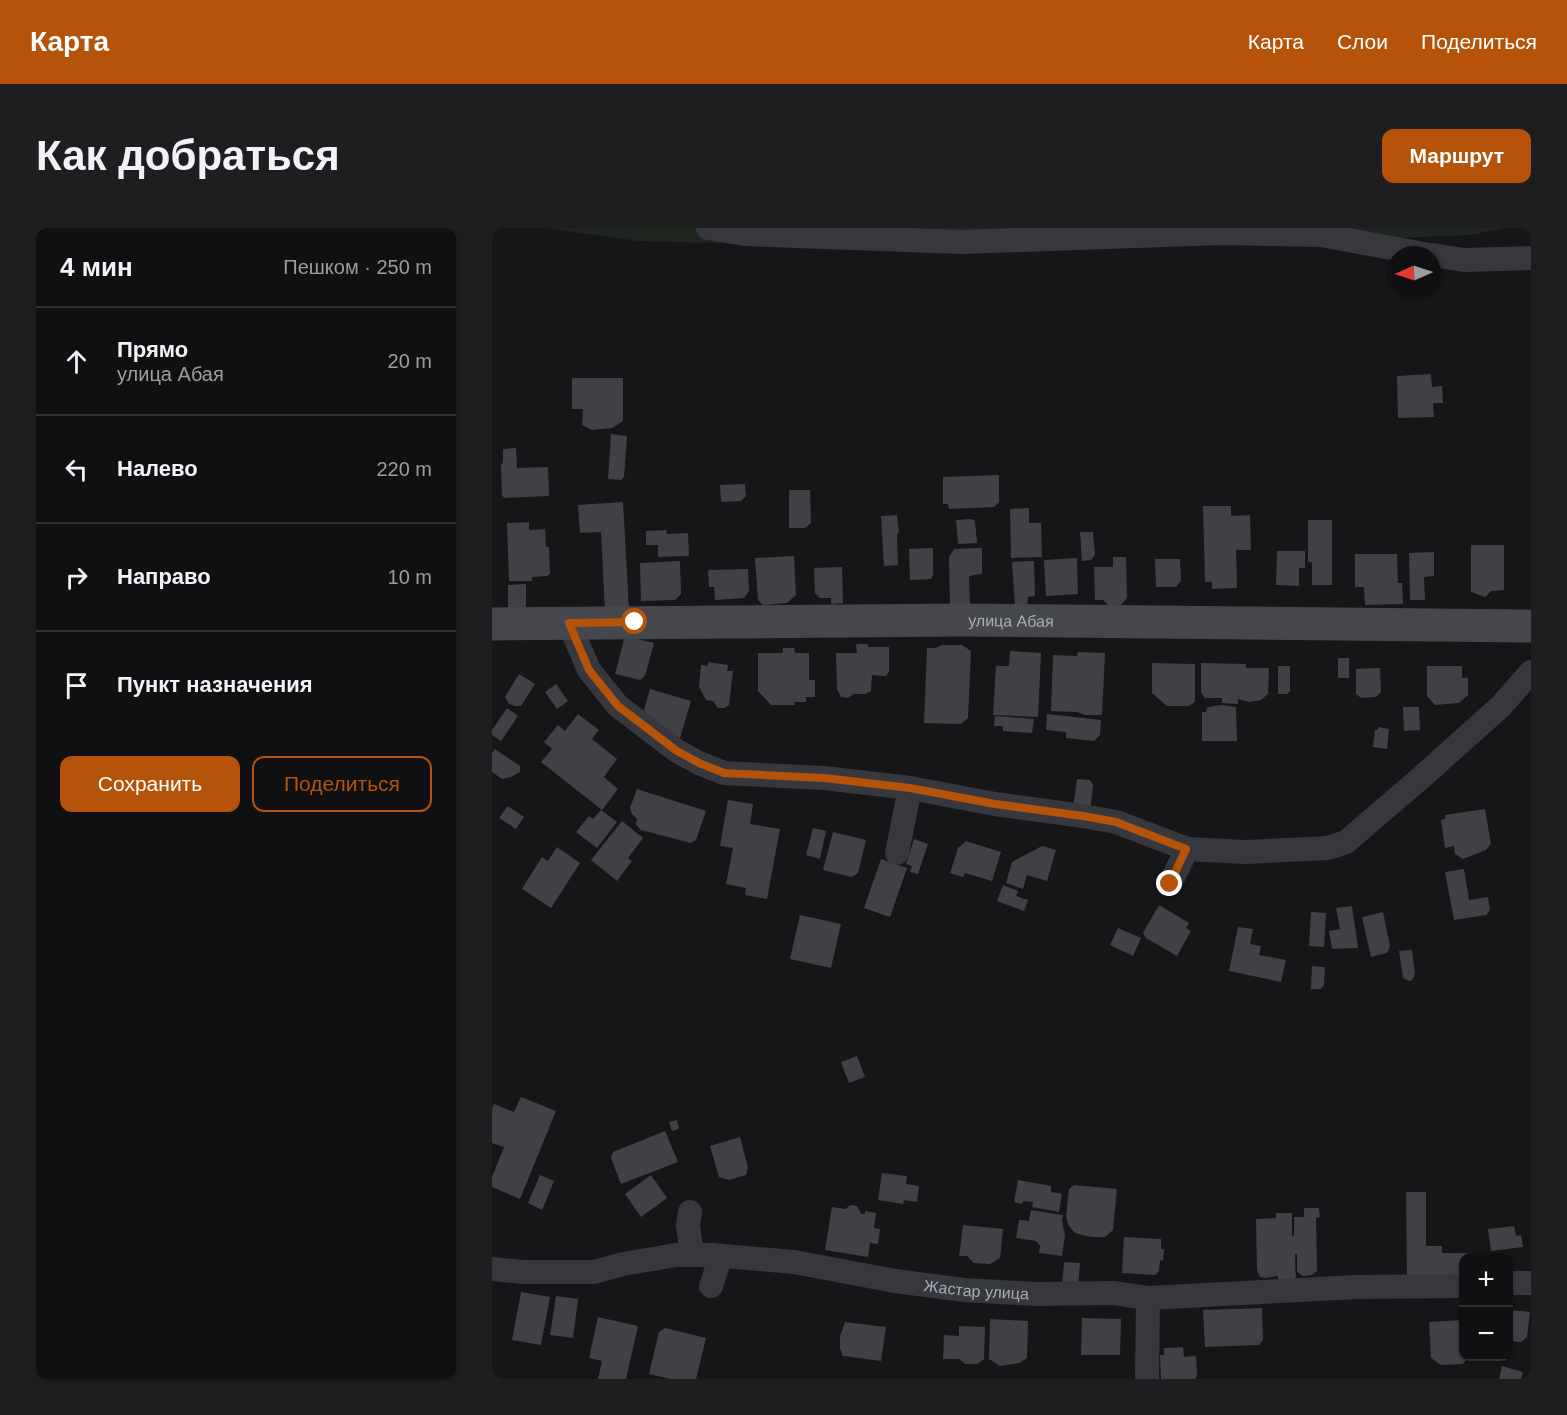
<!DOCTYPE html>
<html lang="ru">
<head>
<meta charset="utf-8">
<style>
	:root { --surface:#101012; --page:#1e1e20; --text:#f1f3f6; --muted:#9c9d9f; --line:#303032; --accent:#b45309 }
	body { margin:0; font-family:Helvetica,sans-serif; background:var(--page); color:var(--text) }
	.controls { position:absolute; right:18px; bottom:18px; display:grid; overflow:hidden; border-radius:12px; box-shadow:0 2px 4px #0004 }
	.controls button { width:54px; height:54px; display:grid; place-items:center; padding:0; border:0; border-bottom:2px solid var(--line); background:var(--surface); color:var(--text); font:30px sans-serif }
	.compass { position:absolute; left:895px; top:18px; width:54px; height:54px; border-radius:50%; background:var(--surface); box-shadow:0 2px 4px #0004; rotate:267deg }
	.stop { position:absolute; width:18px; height:18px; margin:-14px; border:4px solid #b45309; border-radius:50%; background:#fff }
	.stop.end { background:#b45309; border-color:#fff; box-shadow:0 2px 6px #0008 }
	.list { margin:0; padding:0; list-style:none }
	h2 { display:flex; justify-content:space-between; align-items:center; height:78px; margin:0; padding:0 24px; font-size:26px }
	h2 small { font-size:20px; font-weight:400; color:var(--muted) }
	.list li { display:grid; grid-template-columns:39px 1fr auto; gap:18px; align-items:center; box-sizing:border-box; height:108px; padding:0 24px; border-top:2px solid var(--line) }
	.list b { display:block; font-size:22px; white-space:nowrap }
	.list p { margin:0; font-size:20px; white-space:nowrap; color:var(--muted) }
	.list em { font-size:20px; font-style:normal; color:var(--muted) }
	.actions { display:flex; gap:12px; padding:18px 24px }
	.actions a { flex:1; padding:14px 0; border:2px solid var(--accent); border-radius:12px; text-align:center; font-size:21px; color:var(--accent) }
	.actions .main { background:var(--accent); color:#fff }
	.icon { flex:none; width:33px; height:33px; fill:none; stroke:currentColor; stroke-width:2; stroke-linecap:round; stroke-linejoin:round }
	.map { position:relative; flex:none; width:1039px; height:1151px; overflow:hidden; border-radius:12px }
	header { display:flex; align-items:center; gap:36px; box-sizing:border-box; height:84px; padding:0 30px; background:var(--accent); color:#fff }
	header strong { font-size:28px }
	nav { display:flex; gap:33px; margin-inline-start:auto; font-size:21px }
	.intro { display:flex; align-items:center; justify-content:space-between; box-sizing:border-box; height:144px; padding:0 36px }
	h1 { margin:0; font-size:42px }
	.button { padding:15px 27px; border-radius:12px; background:var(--accent); color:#fff; font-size:21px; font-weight:700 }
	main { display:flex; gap:36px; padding:0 36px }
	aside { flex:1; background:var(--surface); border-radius:12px; box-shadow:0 2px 4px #0004 }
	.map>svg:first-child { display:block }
	.green { fill:#1e261f }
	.building { fill:#404145 }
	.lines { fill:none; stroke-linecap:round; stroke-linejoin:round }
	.minor { stroke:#37383d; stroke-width:24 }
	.secondary { stroke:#45474d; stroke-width:33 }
	.route { stroke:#b45309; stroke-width:8 }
	.labels { text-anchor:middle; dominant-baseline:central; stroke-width:6; stroke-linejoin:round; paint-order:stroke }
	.street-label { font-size:16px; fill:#a8adb8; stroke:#111113 }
</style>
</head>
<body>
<header>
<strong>Карта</strong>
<nav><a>Карта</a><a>Слои</a><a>Поделиться</a></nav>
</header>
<div class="intro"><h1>Как добраться</h1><a class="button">Маршрут</a></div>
<main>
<aside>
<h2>4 мин<small>Пешком · 250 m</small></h2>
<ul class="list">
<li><svg class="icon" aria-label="ahead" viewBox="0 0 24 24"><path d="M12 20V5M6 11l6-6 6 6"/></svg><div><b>Прямо</b><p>улица Абая</p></div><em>20 m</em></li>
<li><svg class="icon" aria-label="left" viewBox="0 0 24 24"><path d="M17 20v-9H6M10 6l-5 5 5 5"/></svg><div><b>Налево</b></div><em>220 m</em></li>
<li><svg class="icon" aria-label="right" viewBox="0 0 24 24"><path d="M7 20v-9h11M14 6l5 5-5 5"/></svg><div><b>Направо</b></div><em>10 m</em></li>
<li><svg class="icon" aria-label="arrive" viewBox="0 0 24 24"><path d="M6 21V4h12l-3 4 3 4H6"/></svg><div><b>Пункт назначения</b></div></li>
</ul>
<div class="actions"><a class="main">Сохранить</a><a>Поделиться</a></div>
</aside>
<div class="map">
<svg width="1039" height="1151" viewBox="0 0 1039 1151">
	<rect width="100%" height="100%" fill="#161618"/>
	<path class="green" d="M54,0H1012L979,7L791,15L316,17L146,13Z"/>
	<path class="building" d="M939,146L940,159L950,158L951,175H941L942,189L906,190L905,148Z
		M80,150H131V193L120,200L100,202L90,197L91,181H80Z
		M119,206L135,208L132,249L129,252L116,251Z
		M24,220L25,240L56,239L57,268L12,270L10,267L9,236L11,235V221Z
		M507,247V274L502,279L457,281L456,276H451V249Z
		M253,256L254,268L249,273L229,274L228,257Z
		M297,262H318L319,295L313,300H297Z
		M131,274L137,382L113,383L109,304L88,305L86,277Z
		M711,278H739V288L758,287L759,322H744L745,360L720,361V354H713Z
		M537,280V295H549L550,329L519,330L518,281Z
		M405,287L407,304L405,307L406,337L392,338L389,288Z
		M479,291L483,293L485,315L466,316L464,292Z
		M816,292H840V357H820V334H816Z
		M37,294V302L53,301L54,319H57L58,346L55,348L40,349V353H17L15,295Z
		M174,302L175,306L196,305L197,328L166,329V317H154V303Z
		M588,304H601L603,327L599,332L590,333Z
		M979,317H1012V362L999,363L993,369L979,364Z
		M441,320V347L439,351L418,352L417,321Z
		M490,320V346L481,347L477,349L478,376L458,377L457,329L462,321Z
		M785,323H813V340H807V358L784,357Z
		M942,324V348L932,349L933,372H918L917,325Z
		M863,326H905L906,355H910L911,376L873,377L872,359H863Z
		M302,328L304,367L295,375L271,377L266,372L263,330Z
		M621,329H634L635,370L629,377H616L611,372H603L602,339H621Z
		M585,330L586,366L554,368L552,332Z
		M663,331H688L689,353L684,359H664Z
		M188,333L189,366L183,372L149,373L148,335Z
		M542,333L543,368L536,369L535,378L523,379L520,334Z
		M350,339L351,375L339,376V370H328L323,365L322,340Z
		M256,341L257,363L252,370L223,372L222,359H217L216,342Z
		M34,356V384L16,385V357Z
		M133,408L162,415L153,448L148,452L123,446Z
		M364,416H376V419H397V444L394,448L380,447L379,463L373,466H362L356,470L349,469L345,461L344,425H365Z
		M450,417H470L479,423L476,490L469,496L432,495L435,420H443Z
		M291,420H302L303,425H317V452H323V469H314V474H302L303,477H279L266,463V425H291Z
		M518,423L549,425L546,489L501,487L504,438H517Z
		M586,424L613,425L610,487H593L585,484L559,483L561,427L585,428Z
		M846,430H857V450H846Z
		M216,434L236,437L235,443H241L237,477L232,480H226L221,473L214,472L207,459L209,437L216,438Z
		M660,435L703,436V474L697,478H675L660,465Z
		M709,435L754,436V440H777L776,466L769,472L757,474L746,471V476L730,475V470H713L709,464Z
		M786,438H798V463L795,466H786Z
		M935,438H970V450H976V467L967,475L943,477L935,468Z
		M888,440L889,464L884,469L869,470L864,466V441Z
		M27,446L43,456L29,478H23L17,476L13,469Z
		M64,456L76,473L65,481L53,464Z
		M158,461L199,473L188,510L149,492Z
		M730,477L744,479L745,513H710V484H714L715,480L721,478Z
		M911,479H927L928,502L912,503Z
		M15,480L26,488L9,513L0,507V502Z
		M86,486L107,502L100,511L125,531L112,549L126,561L110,582L49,534L60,521L52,514L66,497L73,503Z
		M555,486L609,492L608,507L602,513L574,510V504L554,502Z
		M503,488L542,491L540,505L511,503V498H502Z
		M886,499L897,501L895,521L881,519L883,502H886Z
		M3,521L28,538V544L19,549L10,551L0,544V525Z
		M585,551L598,552L601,557L598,583L581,581Z
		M145,561L214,583L204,612L199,615L149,602L144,597L145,591L140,586L138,580Z
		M236,572L261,576L258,596L288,601L275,671L253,667L254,660L234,656L241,620L228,618Z
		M16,578L32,589L24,601L7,590Z
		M993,581L999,616L994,622L971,631L963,626L962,618L953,620L949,592L953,591V587Z
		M109,582L125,594L105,620L84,604L97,588L101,591Z
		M130,593L151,610L136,630L140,633L125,653L99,632Z
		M321,600L334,603L328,631L314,627Z
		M341,604L374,612L366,645L360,649L331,642Z
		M422,611L436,616L426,646L418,644L420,638L414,636Z
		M474,613L509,624L500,653L473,645L471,649L458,645L466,620Z
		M550,618L564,622L555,653L535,647L531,661L514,655L520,634Z
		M65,619L88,635L59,680L30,661L50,629L56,633Z
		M389,631L415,640L398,689L372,680Z
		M972,641L977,672L996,669L998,682L994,687L962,692L953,644Z
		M511,657L526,663L524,668L536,672L532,683L505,673Z
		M667,677L697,695L694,700L699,703L685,728L654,710L651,705Z
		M860,678L866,720L840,721L837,703L848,701L844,680Z
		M819,684L834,685L832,719L817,718Z
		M891,684L898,718L895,725L879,729L870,689Z
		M308,687L349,696L339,740L298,731Z
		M746,699L761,701L758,716L769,718L767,727L794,732L789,754L737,743Z
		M626,700L649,710L641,728L618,717Z
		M920,722L923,746L920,752L917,753L911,750L907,723Z
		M820,738L833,739L832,757L829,761H819Z
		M365,828L373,849L357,855L349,834Z
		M29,869L64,883L28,971L0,959V949L12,919L0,915V881L2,876L22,884Z
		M185,892L187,901L180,903L177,894Z
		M173,903L186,934L129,956L119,930L121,924Z
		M248,909L256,940L254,947L237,952L227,949L218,918Z
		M390,945L415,948L414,956L427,958L425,974L412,972L411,976L386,972Z
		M48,947L62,953L50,982L36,975Z
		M159,947L175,970L149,989L133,966Z
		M526,952L559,958V964L570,966L567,984L540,979L541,974L531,973L530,976L522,974Z
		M582,957L625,961L621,1002L613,1009H599L583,1005L577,998L574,989L577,961Z
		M914,964H934V1018H950V1025H976V1030H972V1054L915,1050Z
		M359,977L365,978L369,986H373V983L384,985L382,1000L388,1001L386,1016L378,1015L376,1029L333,1022L340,979L353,981Z
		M812,980H827L828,989L824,990L825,1043L820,1047L811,1048L805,1044V1026H803L804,1058L786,1059V1048L773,1050L768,1049L765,1042L764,991L784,990V985H800V1008H802V989H812Z
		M539,982L571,987L570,993L573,1007L570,1028L547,1025L548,1018L544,1013L524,1010L527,992L537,993Z
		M471,997L511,1001L508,1030L498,1036L482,1035L475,1028H467Z
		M1022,998L1024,1008L1029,1007L1031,1019L999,1023L996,1001Z
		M632,1009L669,1011V1021H672L671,1033L668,1032L667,1043L663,1047L630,1045Z
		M572,1034L588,1035L586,1059L570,1057Z
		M29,1064L58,1069L49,1117L20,1112Z
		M64,1068L86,1071L81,1110L58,1107Z
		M770,1080L771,1112L767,1117L713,1119L711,1082Z
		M1017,1082L1038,1084L1035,1109L1029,1114L1017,1113Z
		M106,1089L146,1098L134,1151H106L110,1133L97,1130Z
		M590,1090L629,1091L628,1127H589Z
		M498,1091L536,1093L535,1130L528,1135L508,1138L497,1131Z
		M972,1092V1128H977L971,1136L949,1137L939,1130L937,1094Z
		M353,1094L394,1099L389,1133L351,1128L348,1120V1108Z
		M467,1098L493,1099L492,1131L486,1136H473L467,1131H451L452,1107L467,1108Z
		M173,1100L214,1110L204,1151H179L157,1146L167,1104Z
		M691,1119L692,1129L704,1128L705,1148L703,1151H669L668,1127H672V1120Z
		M1010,1138L1031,1144L1029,1151H1007Z"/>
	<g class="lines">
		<g class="minor">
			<path d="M216,0L253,6L470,14L729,5L829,7L937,27"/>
			<path d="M940,27L972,32L1039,30"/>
			<path d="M77,395L97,442L126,478L185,523L207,535L232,545L332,550L418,560L503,576L591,588L624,594L695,621L754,624L836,620L854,614L931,548L1009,478L1039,444"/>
			<path d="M405,625L418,560"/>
			<path d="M678,656L695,621"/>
			<path d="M198,984L196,997L200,1027"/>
			<path id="s1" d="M0,1041L31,1044H102L131,1036L184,1027H220L302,1034L403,1053L472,1062L544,1066L621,1065L656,1070L865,1059L972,1058"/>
			<path d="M1017,1055H1039"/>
			<path d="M219,1058L225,1040V1028"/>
			<path d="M655,1151L656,1070"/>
		</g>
		<path class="secondary" id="s2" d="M0,396L470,392L1039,398"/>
	</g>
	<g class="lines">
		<path class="route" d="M143,394L77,395L97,442L126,478L185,523L207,535L232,545L332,550L418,560L503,576L591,588L624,594L694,621L678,656"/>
	</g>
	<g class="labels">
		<g class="street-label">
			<text stroke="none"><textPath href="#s2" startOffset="519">улица Абая</textPath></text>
			<text stroke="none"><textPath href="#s1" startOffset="489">Жастар улица</textPath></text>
		</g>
	</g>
</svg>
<div class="controls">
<button>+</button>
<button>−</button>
</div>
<svg class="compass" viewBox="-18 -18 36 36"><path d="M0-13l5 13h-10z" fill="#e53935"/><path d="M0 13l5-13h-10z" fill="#9c9d9f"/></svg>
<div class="stop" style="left:143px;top:394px"></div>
<div class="stop end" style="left:678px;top:656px"></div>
</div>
</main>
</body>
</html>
